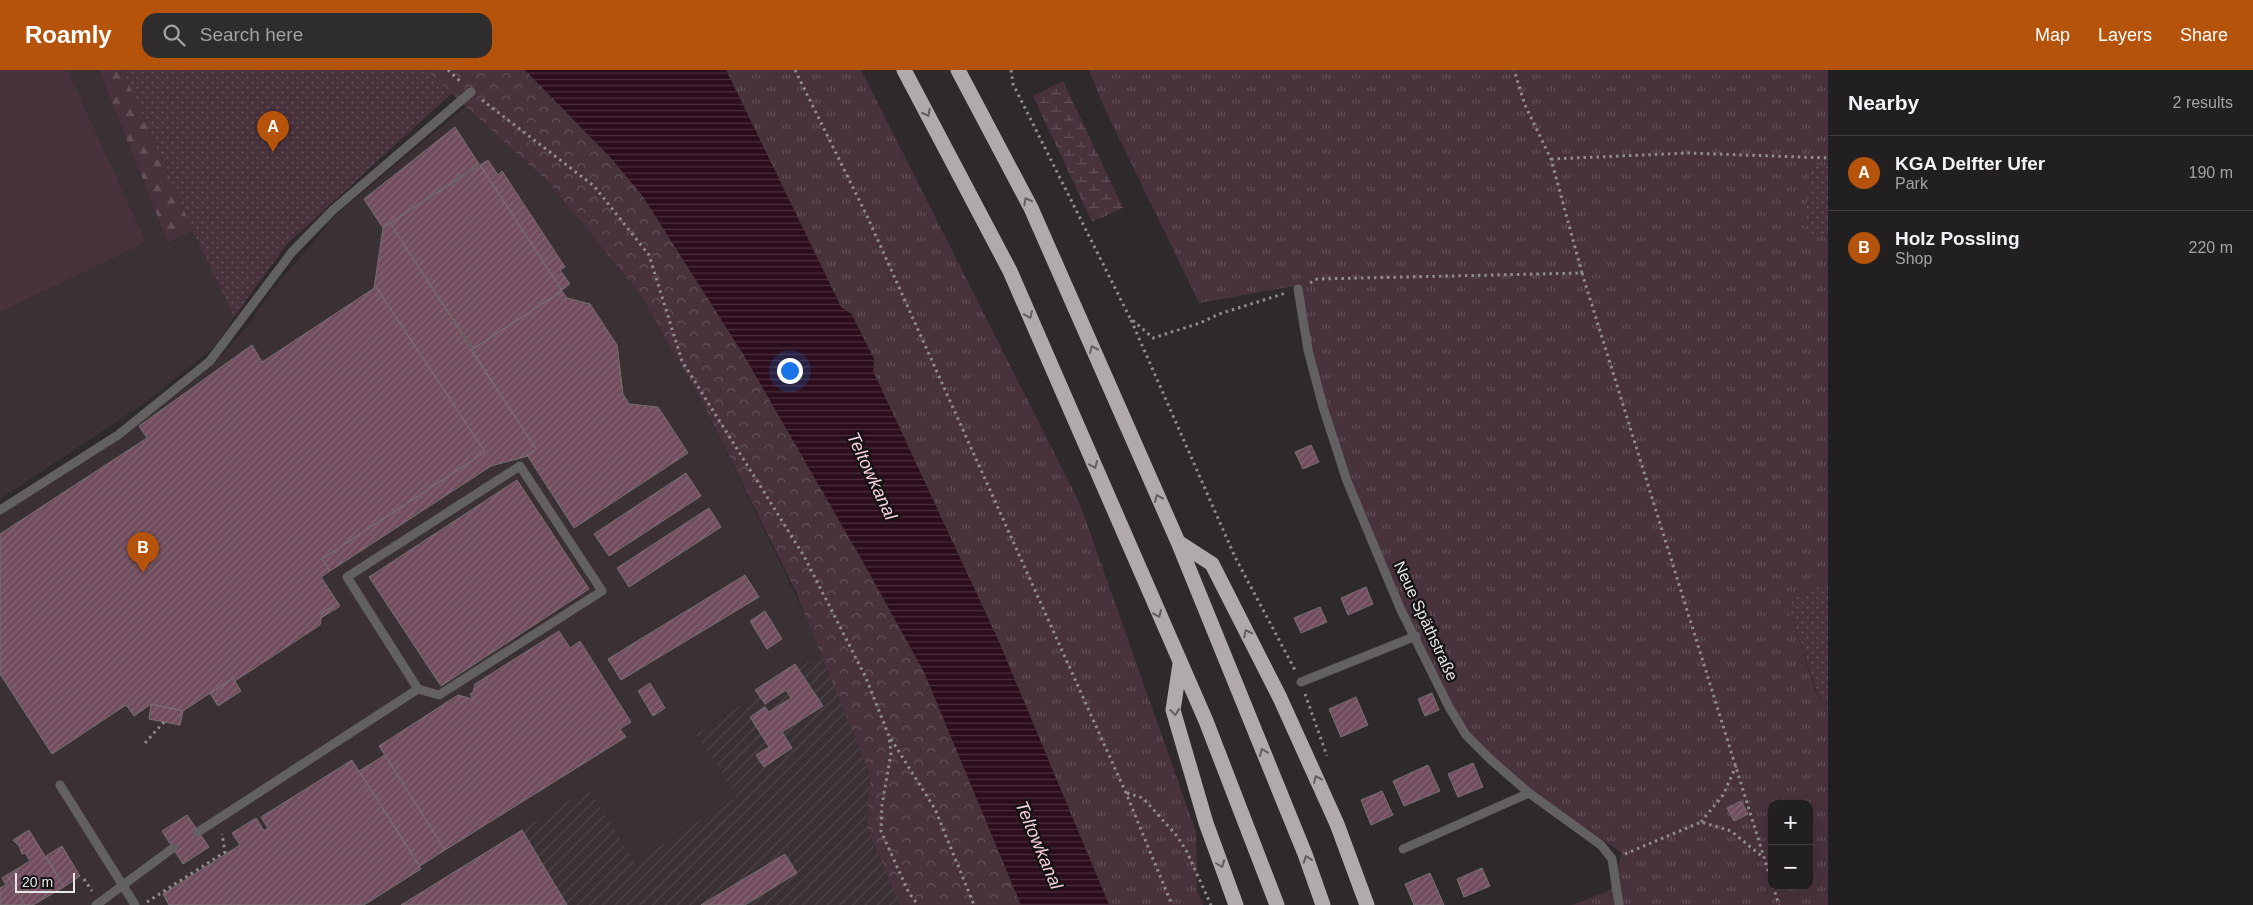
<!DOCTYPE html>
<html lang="en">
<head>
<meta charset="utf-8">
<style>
	:root { --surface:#221f20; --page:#2e2c2d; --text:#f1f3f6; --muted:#a2a2a5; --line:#3f3d3e; --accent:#b45309 }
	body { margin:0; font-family:Arial,sans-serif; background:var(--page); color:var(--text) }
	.controls { position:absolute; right:15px; bottom:15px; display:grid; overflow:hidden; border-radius:10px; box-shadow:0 5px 20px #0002 }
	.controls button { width:45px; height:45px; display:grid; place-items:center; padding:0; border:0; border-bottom:1px solid var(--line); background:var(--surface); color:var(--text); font:25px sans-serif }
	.scale { position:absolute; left:15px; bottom:12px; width:60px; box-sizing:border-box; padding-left:5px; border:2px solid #e8e5e6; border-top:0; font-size:14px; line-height:18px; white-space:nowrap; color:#e8e5e6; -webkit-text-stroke:4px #141313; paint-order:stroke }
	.you { position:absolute; left:789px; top:300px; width:18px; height:18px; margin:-12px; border:4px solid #fff; border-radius:50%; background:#1a73e8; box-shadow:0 0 0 8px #1a73e833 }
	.badge { display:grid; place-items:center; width:32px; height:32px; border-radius:50%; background:var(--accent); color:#fff; font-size:16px; font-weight:700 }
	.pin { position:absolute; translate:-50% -41px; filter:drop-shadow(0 1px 2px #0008) }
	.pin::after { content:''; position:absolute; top:26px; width:18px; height:15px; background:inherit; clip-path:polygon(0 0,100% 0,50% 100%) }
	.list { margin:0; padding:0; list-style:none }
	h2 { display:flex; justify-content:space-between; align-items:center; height:65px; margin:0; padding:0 20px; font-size:21px }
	h2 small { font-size:16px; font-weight:400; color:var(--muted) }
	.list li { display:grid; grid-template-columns:32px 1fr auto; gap:15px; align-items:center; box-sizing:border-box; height:75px; padding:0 20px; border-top:1px solid var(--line) }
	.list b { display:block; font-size:19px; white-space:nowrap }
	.list p { margin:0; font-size:16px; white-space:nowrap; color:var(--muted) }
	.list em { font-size:16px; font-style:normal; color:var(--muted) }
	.icon { flex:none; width:28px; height:28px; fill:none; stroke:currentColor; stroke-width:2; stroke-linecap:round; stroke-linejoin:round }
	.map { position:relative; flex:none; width:1828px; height:835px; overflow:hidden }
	header { display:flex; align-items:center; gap:30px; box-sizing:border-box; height:70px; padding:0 25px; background:var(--accent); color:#fff }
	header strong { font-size:24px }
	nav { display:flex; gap:28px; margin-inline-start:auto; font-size:18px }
	.search { width:350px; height:45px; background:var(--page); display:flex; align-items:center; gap:12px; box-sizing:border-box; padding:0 18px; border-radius:15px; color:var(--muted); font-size:19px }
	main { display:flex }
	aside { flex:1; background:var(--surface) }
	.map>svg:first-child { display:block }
	.built { fill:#3b3135 }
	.industrial { fill:url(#industrial-furrows) }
	.grass { fill:url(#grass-tufts); fill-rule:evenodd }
	.forest { fill:url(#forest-firs) }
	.wetland { fill:url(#wetland-marsh) }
	.park { fill:url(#park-crowns) }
	.garden { fill:url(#garden-dots) }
	.pitch { fill:#48323c }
	.water { fill:url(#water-rules) }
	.building { fill:url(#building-hatch); stroke:#757072 }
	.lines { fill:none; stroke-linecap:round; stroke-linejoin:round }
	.path { stroke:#918d8e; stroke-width:3; stroke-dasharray:2.5 4; stroke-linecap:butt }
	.lane { stroke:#636061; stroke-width:9 }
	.highway { stroke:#b0aaac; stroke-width:15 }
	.oneway { stroke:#625e60 }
	.labels { text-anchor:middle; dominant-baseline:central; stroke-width:4.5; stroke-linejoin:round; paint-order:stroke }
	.street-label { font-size:16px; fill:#e8e5e6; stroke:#141313 }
	.water-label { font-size:18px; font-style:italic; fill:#f7cede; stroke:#141313 }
</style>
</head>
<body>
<header>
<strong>Roamly</strong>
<div class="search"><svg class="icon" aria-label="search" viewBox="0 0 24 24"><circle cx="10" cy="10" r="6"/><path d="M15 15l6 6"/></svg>Search here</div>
<nav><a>Map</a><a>Layers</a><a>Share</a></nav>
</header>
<main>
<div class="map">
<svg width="1828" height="835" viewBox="0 0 1828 835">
	<defs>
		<pattern id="industrial-furrows" width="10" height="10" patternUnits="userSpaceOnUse" patternTransform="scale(1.25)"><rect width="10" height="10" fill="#3b3135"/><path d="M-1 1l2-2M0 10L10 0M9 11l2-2" fill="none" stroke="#4e4548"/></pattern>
		<pattern id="grass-tufts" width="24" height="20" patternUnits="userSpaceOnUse" patternTransform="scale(1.25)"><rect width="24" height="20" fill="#48323c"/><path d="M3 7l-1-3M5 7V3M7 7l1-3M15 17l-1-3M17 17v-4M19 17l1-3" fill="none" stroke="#625058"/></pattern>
		<pattern id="forest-firs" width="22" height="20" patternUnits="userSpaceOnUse" patternTransform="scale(1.25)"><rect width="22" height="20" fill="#48323c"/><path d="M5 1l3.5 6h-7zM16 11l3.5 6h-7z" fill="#625058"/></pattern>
		<pattern id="wetland-marsh" width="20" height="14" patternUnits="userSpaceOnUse" patternTransform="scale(1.25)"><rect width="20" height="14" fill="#48323c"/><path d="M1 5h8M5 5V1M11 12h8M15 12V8" fill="none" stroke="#625058"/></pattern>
		<pattern id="park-crowns" width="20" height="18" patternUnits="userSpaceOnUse" patternTransform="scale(1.25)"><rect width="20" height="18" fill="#48323c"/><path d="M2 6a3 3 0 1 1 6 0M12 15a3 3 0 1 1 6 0" fill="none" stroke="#625058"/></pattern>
		<pattern id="garden-dots" width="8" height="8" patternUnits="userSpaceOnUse" patternTransform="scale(1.25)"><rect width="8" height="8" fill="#48323c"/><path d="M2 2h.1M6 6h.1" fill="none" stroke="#625058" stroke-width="1.8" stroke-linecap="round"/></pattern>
		<pattern id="water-rules" width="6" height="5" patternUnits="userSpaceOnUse" patternTransform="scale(1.25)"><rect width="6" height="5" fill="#2c0d1c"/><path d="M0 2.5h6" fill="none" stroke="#4b303d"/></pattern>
		<pattern id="building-hatch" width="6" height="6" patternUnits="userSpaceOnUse" patternTransform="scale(1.25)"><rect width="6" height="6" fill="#714d5d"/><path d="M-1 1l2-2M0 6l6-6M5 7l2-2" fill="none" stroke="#856674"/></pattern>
	</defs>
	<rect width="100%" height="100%" fill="#2e292b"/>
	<path class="built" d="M0,0H99L168,173L193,161L234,247L216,276L142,335L0,429Z
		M466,36L548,112L640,224L703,333L823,582L696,663L737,727L634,792L588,720L401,835H0V443L145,348L213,295L249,254L272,220L338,143Z"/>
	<path class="industrial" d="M823,582L870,705L867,757L900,835H401L588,719L635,792L737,727L696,664Z"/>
	<path class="grass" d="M726,0H861L1080,434L1196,762L1197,820L1203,835H1109L999,572L873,301L874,289L852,244L841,237Z
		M1089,0H1828V96L1810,95L1805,165L1828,166V512L1787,532L1816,623L1828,639V835H1572L1611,820L1622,783L1507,704L1453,653L1392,527L1344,404L1295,216L1199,233L1104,37ZM1772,734H1809V816H1772Z"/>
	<path class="forest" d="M99,0H123L193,161L168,173Z"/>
	<path class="wetland" d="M1063,11L1123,138L1092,152L1033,26Z"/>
	<path class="park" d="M426,0H525L612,89L642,125L745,287L870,504L924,602L1021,835H900L867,757L870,705L796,522L703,333L640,224L548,112Z"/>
	<path class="garden" d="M123,0H426L452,23L288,173L234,247L193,161Z
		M1810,95L1828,96V166L1804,165Z
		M1828,512V639L1817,623L1787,532Z"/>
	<path class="pitch" d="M0,0H67L146,172L0,242Z"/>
	<path class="water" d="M525,0H726L841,237L851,244L874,289L873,301L999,572L1109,835H1021L924,602L870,504L745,287L642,125L612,89Z"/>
	<path class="building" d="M455,57L479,94L383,158L364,129Z
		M488,90L498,105L502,101L565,197L560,200L570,214L562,220L480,95Z
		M480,95L562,221L473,279L390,153Z
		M390,153L536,379L527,385L528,386L491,396L330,501L322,489L485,382L376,217L374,218L383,158Z
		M376,217L485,382L322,489L330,501L321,507L338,533L322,543L320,555L235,611L233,608L183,641L151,634L134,646L126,635L52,684L0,604V464L147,368L139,356L252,275L262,292Z
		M562,221L567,228L590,234L617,275L623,324L629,334L658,337L688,383L574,458L527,385L536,379L471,280Z
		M1311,375L1319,392L1303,399L1295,382Z
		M686,403L701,426L609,486L594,464Z
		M517,410L589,519L441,616L369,507Z
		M709,438L721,457L629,517L617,498Z
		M745,505L759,527L621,610L608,589Z
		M1366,517L1373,534L1348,545L1341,528Z
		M338,533L340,536L321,548L322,543Z
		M1320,537L1327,552L1301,563L1294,548Z
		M765,541L782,569L767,579L750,551Z
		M559,561L570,578L580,571L631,652L620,659L626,667L445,780L379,676L458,625L473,629L470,624L473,622L475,614Z
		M795,594L823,636L782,662L792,678L764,697L756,685L769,677L750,647L765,637L769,642L791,628L786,620L765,634L755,620Z
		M233,608L241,621L218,636L210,623Z
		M650,613L665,638L653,646L638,621Z
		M1432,623L1439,640L1425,646L1418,629Z
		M1356,627L1368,655L1341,667L1329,639Z
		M151,634L183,641L180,655L149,649Z
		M385,685L445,780L420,796L359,701Z
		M352,690L421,799L364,835H169L163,824L240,775L232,763L256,748L264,761L268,758L261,747Z
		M1473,693L1483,717L1458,727L1448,704Z
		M1428,695L1440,721L1404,736L1393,711Z
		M1382,721L1393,745L1371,755L1361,730Z
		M1741,731L1748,744L1734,751L1727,738Z
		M187,745L209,777L183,794L162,761Z
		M29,760L64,817L33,835H25L7,805L30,791L25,783L22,784L19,776L13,770Z
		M522,760L567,835H401Z
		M62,776L80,806L64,817L46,786Z
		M785,784L797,803L745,835H701Z
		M1482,798L1490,816L1464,827L1457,809Z
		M1430,803L1444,835H1414L1405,814Z
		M7,805L25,835H0V818L6,815L2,808Z"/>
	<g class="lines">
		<path class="path" d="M448,0L462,13
			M795,0L867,146L1126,723L1172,835
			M1011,0L1013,14L1130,248L1153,268L1200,253L1219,244L1286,223
			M482,30L594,116L649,185L682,291L804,486L866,608L889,666L891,683L882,735L881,761L909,823L918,835
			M1551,89L1689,83L1828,88
			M1582,203L1772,813
			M1310,213L1317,209L1582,203L1551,89L1525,35L1514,0
			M1131,250L1235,487L1295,600
			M1305,624L1327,686
			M891,669L935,739L974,835
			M145,673L164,652
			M1127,723L1143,728L1177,766L1187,782L1211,835
			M1701,752L1723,725L1736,696
			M1625,784L1701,752L1731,761L1764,788
			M84,809L92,821
			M1773,816L1779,835
			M147,832L225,782L222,764"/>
		<path class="lane" d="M1298,219L1308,280L1323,337L1347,411L1400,538L1449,637L1466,665L1490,689L1529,723L1601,775L1612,789L1619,835
			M0,440L118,365L210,291L292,182L333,140L471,22
			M1301,612L1416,566
			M60,715L135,835
			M198,762L418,619L347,507L520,396L602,521L439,625L418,619
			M1403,779L1529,723
			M96,835L173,778"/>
		<path class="highway" d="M904,0L1010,201L1206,651L1277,835
			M958,0L1031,138L1178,472L1305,784L1323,835
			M1178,472L1212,494L1280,628L1337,754L1367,835
			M1180,594L1173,640L1206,753L1236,835"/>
	</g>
	<defs><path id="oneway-chevron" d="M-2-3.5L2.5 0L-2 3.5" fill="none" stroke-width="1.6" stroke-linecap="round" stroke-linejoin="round" transform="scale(1.25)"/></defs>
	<g class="oneway">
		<use href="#oneway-chevron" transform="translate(927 43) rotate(62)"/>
		<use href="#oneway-chevron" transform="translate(1027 131) rotate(-118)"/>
		<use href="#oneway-chevron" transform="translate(1029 245) rotate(67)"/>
		<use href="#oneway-chevron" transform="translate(1093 279) rotate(-114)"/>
		<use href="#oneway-chevron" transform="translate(1094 395) rotate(67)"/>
		<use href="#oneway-chevron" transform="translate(1158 428) rotate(-114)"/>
		<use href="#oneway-chevron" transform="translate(1158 544) rotate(67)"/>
		<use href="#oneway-chevron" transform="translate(1247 563) rotate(-117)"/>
		<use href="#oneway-chevron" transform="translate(1175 642) rotate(83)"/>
		<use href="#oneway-chevron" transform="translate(1263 682) rotate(-112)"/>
		<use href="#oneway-chevron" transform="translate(1317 709) rotate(-114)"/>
		<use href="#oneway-chevron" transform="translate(1307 789) rotate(-110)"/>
		<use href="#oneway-chevron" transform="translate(1221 794) rotate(69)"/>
	</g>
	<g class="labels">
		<g class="street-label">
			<text transform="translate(1426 551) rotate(65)">Neue Späthstraße</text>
		</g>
		<g class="water-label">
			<text transform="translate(872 406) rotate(65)">Teltowkanal</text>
			<text transform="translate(1039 775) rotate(67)">Teltowkanal</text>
		</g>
	</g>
</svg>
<div class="controls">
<button>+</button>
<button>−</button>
</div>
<div class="scale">20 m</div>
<div class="you"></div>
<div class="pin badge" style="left:273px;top:82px">A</div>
<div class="pin badge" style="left:143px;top:503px">B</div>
</div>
<aside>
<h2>Nearby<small>2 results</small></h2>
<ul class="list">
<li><span class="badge">A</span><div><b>KGA Delfter Ufer</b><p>Park</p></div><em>190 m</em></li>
<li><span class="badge">B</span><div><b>Holz Possling</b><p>Shop</p></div><em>220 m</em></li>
</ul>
</aside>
</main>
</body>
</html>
